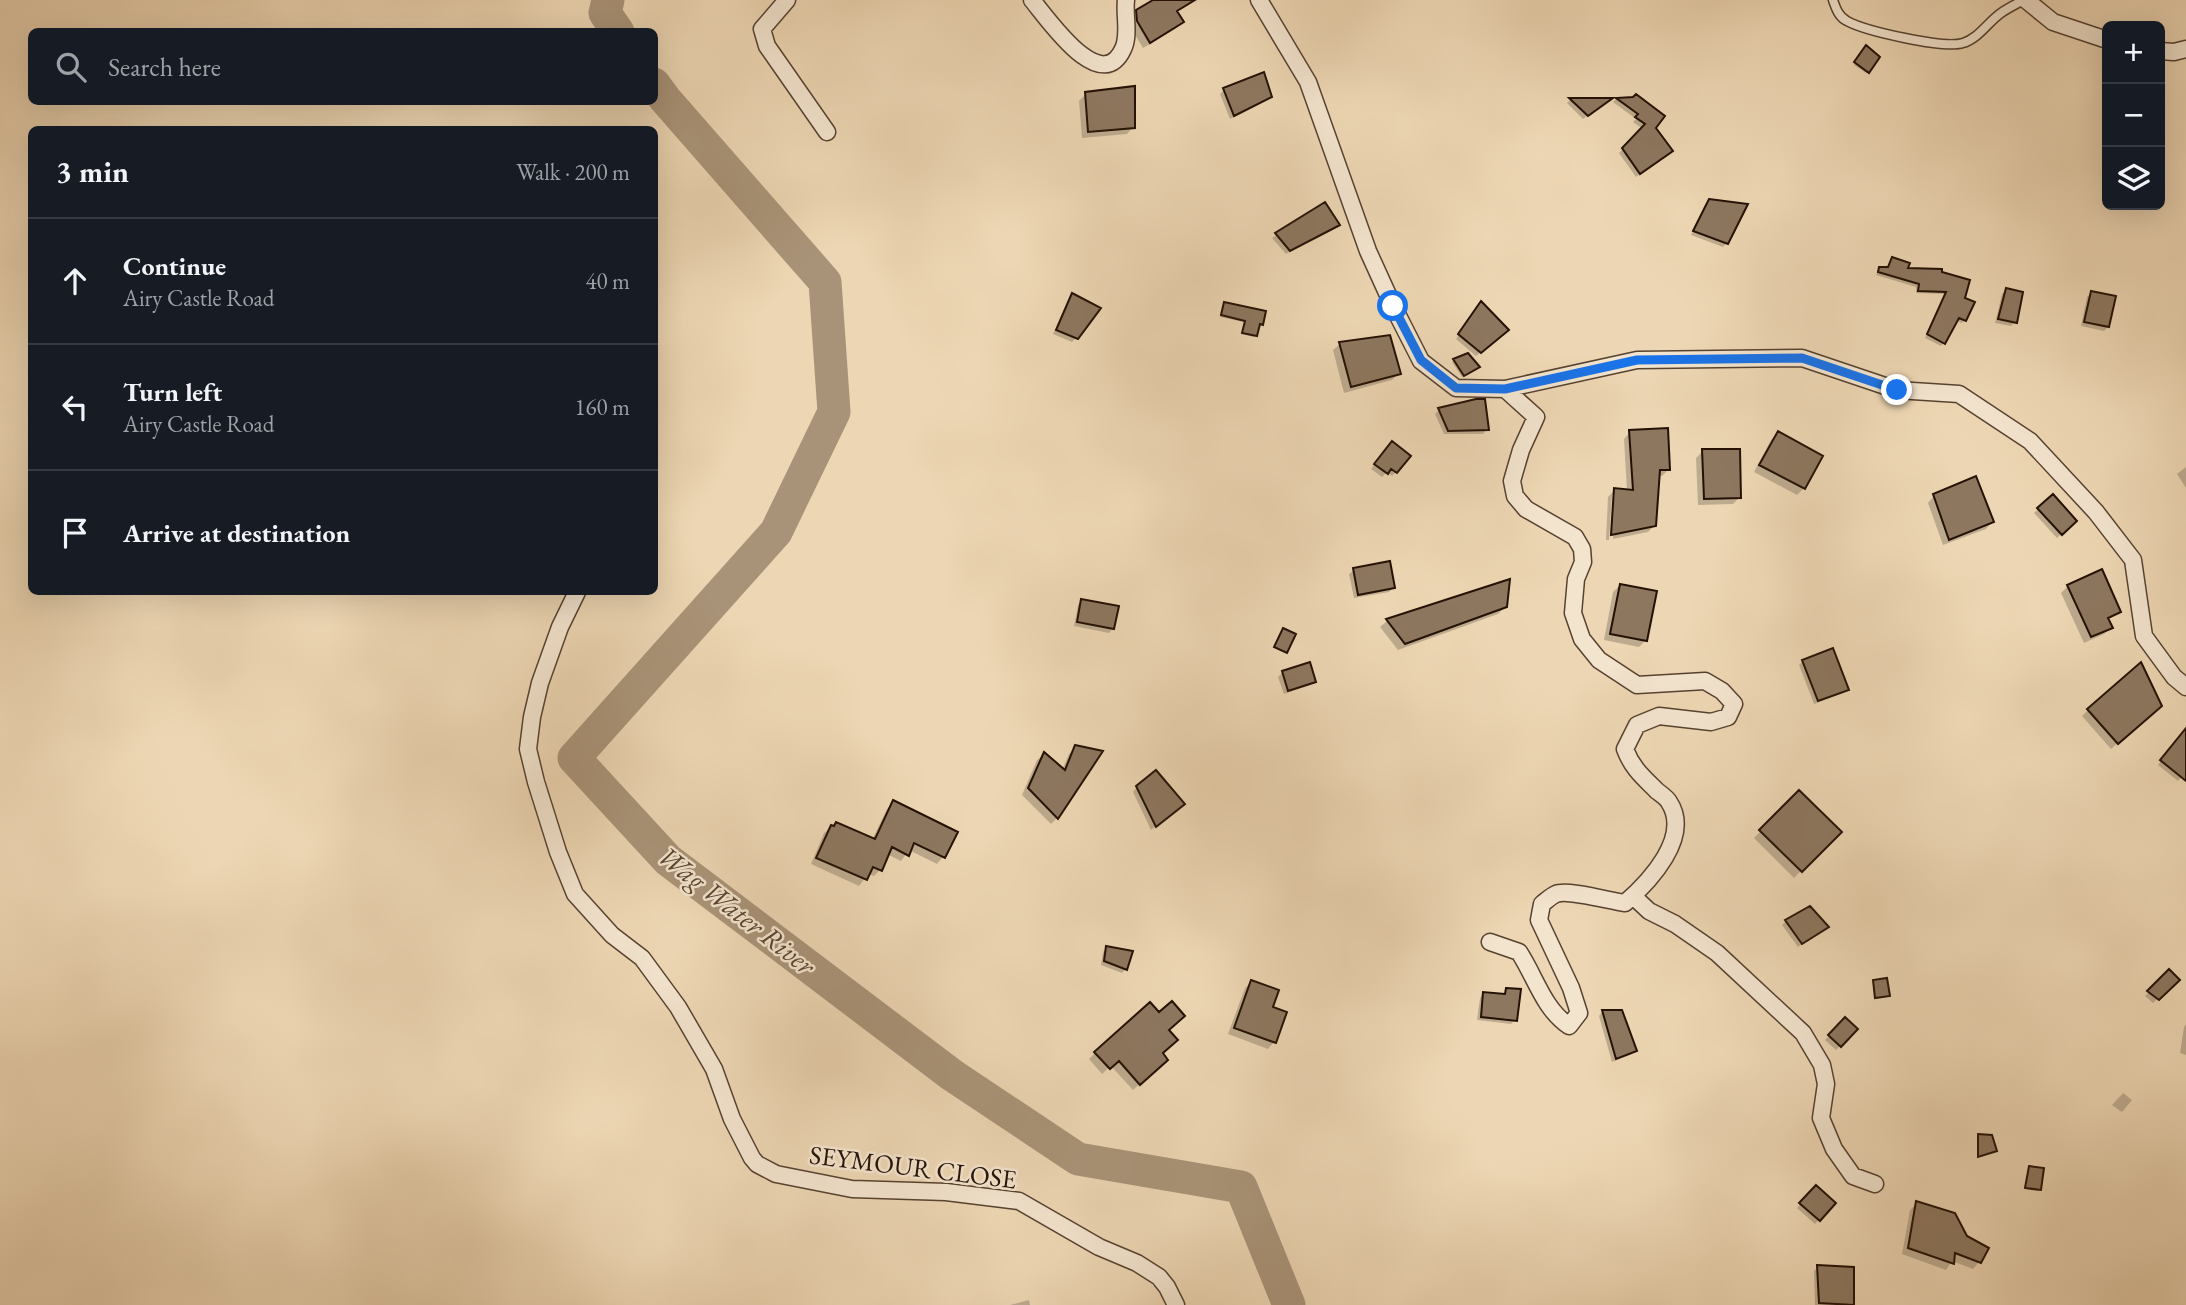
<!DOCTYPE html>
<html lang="en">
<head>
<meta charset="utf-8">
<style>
	:root { --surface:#171b24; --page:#242831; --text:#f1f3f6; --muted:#9ea1a6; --line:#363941 }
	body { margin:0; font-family:"EB Garamond",serif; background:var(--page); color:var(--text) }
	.controls { position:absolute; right:21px; top:21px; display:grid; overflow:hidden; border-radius:10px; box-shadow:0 7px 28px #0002 }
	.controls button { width:63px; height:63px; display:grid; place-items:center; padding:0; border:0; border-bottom:2px solid var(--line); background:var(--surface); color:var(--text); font:35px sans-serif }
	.stop { position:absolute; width:21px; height:21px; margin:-16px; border:5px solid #1a73e8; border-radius:50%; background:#fff }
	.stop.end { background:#1a73e8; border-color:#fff; box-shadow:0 2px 7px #0008 }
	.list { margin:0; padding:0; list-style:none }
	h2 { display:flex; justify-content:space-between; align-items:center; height:91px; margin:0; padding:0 28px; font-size:30px }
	h2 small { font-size:23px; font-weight:400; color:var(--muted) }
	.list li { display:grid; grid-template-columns:46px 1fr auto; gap:21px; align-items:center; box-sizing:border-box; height:126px; padding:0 28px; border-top:2px solid var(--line) }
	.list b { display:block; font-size:26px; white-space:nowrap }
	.list p { margin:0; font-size:23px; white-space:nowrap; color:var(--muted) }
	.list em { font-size:23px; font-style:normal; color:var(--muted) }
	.icon { flex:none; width:38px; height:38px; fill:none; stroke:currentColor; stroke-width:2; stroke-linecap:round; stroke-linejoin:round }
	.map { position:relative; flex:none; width:2186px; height:1305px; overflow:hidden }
	.search { position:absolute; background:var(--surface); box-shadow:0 7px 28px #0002; left:28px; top:28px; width:630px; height:77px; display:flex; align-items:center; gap:18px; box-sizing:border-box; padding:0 24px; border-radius:10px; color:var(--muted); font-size:26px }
	.panel { position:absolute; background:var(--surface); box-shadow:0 7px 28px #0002; left:28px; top:126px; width:630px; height:469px; border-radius:10px }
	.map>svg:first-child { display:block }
	.shadow { fill:#0003 }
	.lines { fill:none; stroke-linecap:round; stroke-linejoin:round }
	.river { stroke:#a99378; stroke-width:33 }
	.building { fill:#8d775f; stroke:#241105; stroke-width:2 }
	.service-casing { stroke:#564230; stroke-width:11 }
	.minor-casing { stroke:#564230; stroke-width:19 }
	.service { stroke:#f3e4ce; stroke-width:8 }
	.minor { stroke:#f3e4ce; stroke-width:16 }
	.route { stroke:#1a73e8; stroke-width:9 }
	.labels { text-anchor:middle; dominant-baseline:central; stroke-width:5; stroke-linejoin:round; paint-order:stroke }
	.street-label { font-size:26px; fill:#241105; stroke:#f3e4ce }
	.water-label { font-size:28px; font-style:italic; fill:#594533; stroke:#f3e4ce }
</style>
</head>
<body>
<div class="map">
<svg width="2186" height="1305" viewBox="0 0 2186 1305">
	<rect width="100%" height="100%" fill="#edd6b3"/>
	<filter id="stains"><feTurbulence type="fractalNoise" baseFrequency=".00286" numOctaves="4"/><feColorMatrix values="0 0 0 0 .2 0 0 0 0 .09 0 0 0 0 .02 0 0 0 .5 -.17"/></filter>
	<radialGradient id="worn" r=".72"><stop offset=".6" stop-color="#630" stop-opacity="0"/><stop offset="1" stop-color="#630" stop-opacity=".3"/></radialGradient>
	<path class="shadow" d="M1156,0L1191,1L1176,12L1182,22L1175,29L1143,48L1131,28L1130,18L1137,11Z
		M1866,48L1868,72L1866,73L1854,65Z
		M1224,90L1270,97L1230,119L1220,94Z
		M1086,94L1133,127L1127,134L1082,138L1079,101Z
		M1609,99L1583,119L1567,103L1570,100Z
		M1616,99H1633L1654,128L1667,154L1636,177L1619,153L1643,129L1633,122L1636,119L1613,102Z
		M1709,201L1727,243L1723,247L1691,235Z
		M1325,205L1338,224L1286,254L1272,238Z
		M1893,259L1905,269L1963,299L1965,320L1962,323L1957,321L1941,346L1925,338L1945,294L1916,293V287L1876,275L1880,268L1887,269Z
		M2006,290L2015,322L2011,326L1995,323L2002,294Z
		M2091,293L2108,327L2104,331L2081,326L2087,297Z
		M1073,295L1076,338L1072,342L1053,334L1069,299Z
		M1224,304L1262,324L1258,325L1254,337L1242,334L1244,322L1220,317Z
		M1478,307L1503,334L1476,356L1456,339Z
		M1340,344L1399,373L1392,380L1344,393L1333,350Z
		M1467,355L1476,369L1462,377L1452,362Z
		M1476,401L1487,429L1483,434H1444L1435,414L1439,410Z
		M1630,432L1669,469L1662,476H1658L1655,525L1648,532L1613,539L1615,495H1612L1609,540H1606L1608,497L1615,490L1627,491L1624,439Z
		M1778,433L1804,488L1797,495L1754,472L1771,440Z
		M1388,447L1396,472L1392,476L1387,472L1382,477L1371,469Z
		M1703,451L1739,498L1733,504L1698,505L1696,458Z
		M2186,467V488L2177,474Z
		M1934,496L1992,522L1986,529L1943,545L1928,503Z
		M2053,496L2075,521L2057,538L2034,513Z
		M1354,570L1393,588L1389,592L1354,598L1349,574Z
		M1508,581L1505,607L1498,614L1398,650L1380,627L1387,621Z
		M1620,585L1646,640L1639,647L1604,640L1613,592Z
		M2068,586L2119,612L2108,620L2111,627L2104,634L2084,643L2061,593Z
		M1082,601L1113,628L1109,633L1074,626L1078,605Z
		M1803,661L1847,689L1843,693L1814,704L1799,665Z
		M1283,672L1314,681L1310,685L1284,694L1278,677Z
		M2088,710L2153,712L2111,749L2082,716Z
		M2186,730V772L2178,781L2158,765Z
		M1076,747L1057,818L1051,824L1022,795L1037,760L1044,754L1062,770L1069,754Z
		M1137,787L1179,808L1151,830L1133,792Z
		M1799,792L1839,832L1794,878L1754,838Z
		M894,802L955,833L943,857L937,864L909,850L901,861L887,854L880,870L874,876L868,874L859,886L811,864L824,833L831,827L872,840L887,809Z
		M1786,921L1823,930L1798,947L1782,925Z
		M1107,948L1126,969L1122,973L1101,965L1103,952Z
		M2169,971L2178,980L2153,1003L2145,996Z
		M1252,982L1270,1008L1274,1042L1268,1049L1228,1034L1245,988Z
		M1873,982L1888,995L1887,997L1874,999Z
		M1507,989L1515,1020L1511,1024L1477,1020L1480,998L1484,993L1503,996Z
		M1602,1012L1635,1051L1630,1055L1612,1062L1599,1016Z
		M1845,1019L1856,1029L1836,1050L1825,1040Z
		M2186,1024V1055L2180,1053L2184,1027Z
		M1167,1030L1159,1066L1133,1090L1111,1066L1102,1074L1089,1059L1095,1053Z
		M2123,1093L2132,1100L2122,1112L2112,1105Z
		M2029,1168L2039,1190L2038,1191L2025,1189Z
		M1816,1187L1834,1203L1815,1224L1797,1208Z
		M1917,1203L1979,1262L1973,1269L1952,1261L1946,1270L1902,1254L1910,1210Z
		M1818,1267L1852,1269L1853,1305H1815L1814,1271Z
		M1029,1300L1030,1305H1010Z"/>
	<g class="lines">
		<path class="river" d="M608,0L605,13L618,32
			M654,84L665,99L825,282L834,412L776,532L574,758L668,860L952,1075L1078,1159L1241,1187L1289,1305"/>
	</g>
	<path class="building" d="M1153,0H1195L1177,11L1184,22L1150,43L1137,21L1136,10Z
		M1866,45L1880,57L1869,73L1854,62Z
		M1264,72L1272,97L1234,116L1223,88Z
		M1135,86V128L1088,132L1085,92Z
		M1636,94L1665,116L1656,128L1673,151L1640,174L1622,148L1645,124L1635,117L1638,114L1616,98L1633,97Z
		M1569,98H1613L1588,116Z
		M1709,199L1748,204L1728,244L1693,231Z
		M1325,202L1340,225L1290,251L1275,233Z
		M1892,257L1910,263L1908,268L1942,269V272L1970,280L1965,298L1975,302L1966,321L1959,318L1945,344L1927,334L1946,292L1918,291L1919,284L1878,272L1879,267H1888Z
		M2006,288L2023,292L2017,323L1998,319Z
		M2091,291L2116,296L2109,327L2084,322Z
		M1072,293L1101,308L1078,339L1056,330Z
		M1481,301L1509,330L1481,353L1458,334Z
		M1224,302L1266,311L1263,325L1260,324L1257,336L1242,333L1245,321L1221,315Z
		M1390,335L1401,374L1351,387L1339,342Z
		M1468,353L1480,367L1464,376L1453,359Z
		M1476,399H1485L1489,430L1448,431L1438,408Z
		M1668,428L1670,470H1660L1656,526L1611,535L1614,488L1633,490L1629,430Z
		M1778,431L1823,456L1805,489L1759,465Z
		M1392,441L1411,456L1397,473L1391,469L1388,474L1374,464Z
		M1702,449H1740L1741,498L1704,499Z
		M1976,476L1994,522L1949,540L1933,494Z
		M2053,494L2077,521L2062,535L2037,508Z
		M1390,561L1395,588L1358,595L1353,568Z
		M2102,569L2121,612L2108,618L2113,628L2091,637L2067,585Z
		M1510,579L1507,607L1405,644L1386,619Z
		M1620,584L1657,591L1647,641L1610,634Z
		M1081,599L1119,606L1114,629L1077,622Z
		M1283,628L1296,634L1287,653L1274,647Z
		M1833,648L1849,690L1818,701L1802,660Z
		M1310,662L1316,682L1288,691L1282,671Z
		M2141,662L2162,706L2118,744L2087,709Z
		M2186,728V781L2160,760Z
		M1075,745L1103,751L1058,819L1028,788L1044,752L1065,770Z
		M1156,770L1185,804L1156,827L1136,786Z
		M1799,790L1842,832L1802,872L1759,830Z
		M893,800L958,832L945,858L914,843L909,856L892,847L882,871L873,867L867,880L816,858L831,825L834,826L836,822L875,839Z
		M1810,906L1829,927L1802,944L1785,920Z
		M1106,946L1133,951L1127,970L1104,961Z
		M2169,969L2180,980L2159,1000L2147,991Z
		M1887,978L1890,996L1875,998L1873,980Z
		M1251,980L1279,990L1273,1007L1287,1012L1276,1043L1234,1028Z
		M1506,988L1521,989L1517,1021L1481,1017L1483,992L1505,994Z
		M1172,1001L1185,1016L1169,1030L1178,1040L1163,1053L1168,1060L1140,1085L1119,1061L1110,1069L1094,1052L1150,1002L1159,1012Z
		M1602,1010H1622L1637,1051L1616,1059Z
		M1845,1017L1858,1029L1841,1047L1828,1035Z
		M1978,1134L1992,1135L1997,1151L1978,1157Z
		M2029,1166L2044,1168L2041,1190L2025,1188Z
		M1816,1185L1836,1203L1820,1221L1799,1203Z
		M1916,1201L1955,1213L1967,1236L1989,1248L1981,1263L1955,1253L1954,1264L1908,1248Z
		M1817,1265L1854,1267V1305L1819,1303Z"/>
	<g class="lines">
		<defs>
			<path id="service" d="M1833,0C1836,9 1839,17 1847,21C1865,31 1944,49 1963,43C1978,39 1988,22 2001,13C2008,8 2016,4 2024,0"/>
			<path id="minor" d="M787,0L762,29L767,46L827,132
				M1032,0C1048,19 1101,97 1123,49C1130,35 1124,15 1126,0
				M1259,0L1308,82L1368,251L1393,306L1421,361L1456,388L1505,389L1637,360L1802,358L1897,390L1959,394L2030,441L2096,512L2133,560L2144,636L2174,677L2186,687
				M2026,0L2053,22L2107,40
				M2160,51L2174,52L2186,49
				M577,592L560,627L540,683L532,717L528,749L536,782L558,852L575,894L612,935L642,958L678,1007L714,1069L732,1119L752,1158L757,1164L776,1174L852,1189L946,1192L1019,1201L1099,1247L1137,1263L1159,1277L1167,1287L1176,1305
				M1633,896L1649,911L1675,924L1717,953L1803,1033L1822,1065L1826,1084L1821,1118L1834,1149L1853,1176L1875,1184
				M1490,942L1519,952C1536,978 1543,1008 1569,1026L1579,1013L1571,988L1539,920L1542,904C1546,901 1551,896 1556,894C1567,889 1610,901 1625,903C1649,882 1692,837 1669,802C1667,798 1661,794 1657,791C1643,777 1632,768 1625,749L1637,725L1659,716L1711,722L1728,717L1734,704L1722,691L1705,681L1637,685L1599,660L1582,639L1573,613L1576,579L1583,562L1582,549L1575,537L1526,509L1515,496L1512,481L1521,450L1536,417L1505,389"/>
		</defs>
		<use href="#service" class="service-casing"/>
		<use href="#minor" class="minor-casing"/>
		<use href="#service" class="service"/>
		<use href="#minor" class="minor"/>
	</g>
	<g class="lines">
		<path class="route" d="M1393,306L1421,360L1456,388L1505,389L1637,360L1802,358L1897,390"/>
	</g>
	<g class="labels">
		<g class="street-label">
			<text transform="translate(913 1167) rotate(7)">SEYMOUR CLOSE</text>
		</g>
		<g class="water-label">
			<text transform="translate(737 910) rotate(38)">Wag Water River</text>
		</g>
	</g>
	<rect width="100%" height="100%" filter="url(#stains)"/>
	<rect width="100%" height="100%" fill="url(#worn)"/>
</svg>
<div class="controls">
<button>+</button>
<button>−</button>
<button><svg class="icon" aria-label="layers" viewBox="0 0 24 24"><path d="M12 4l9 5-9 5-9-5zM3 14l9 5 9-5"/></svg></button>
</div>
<div class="stop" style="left:1393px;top:306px"></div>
<div class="stop end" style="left:1897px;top:390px"></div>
<div class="search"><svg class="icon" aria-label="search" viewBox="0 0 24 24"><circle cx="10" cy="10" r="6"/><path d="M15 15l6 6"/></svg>Search here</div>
<section class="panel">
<h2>3 min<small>Walk · 200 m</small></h2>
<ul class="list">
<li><svg class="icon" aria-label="ahead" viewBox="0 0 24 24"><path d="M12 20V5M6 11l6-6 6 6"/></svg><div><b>Continue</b><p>Airy Castle Road</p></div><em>40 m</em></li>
<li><svg class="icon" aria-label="left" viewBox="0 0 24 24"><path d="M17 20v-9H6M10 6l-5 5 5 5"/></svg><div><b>Turn left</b><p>Airy Castle Road</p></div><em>160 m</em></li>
<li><svg class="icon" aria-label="arrive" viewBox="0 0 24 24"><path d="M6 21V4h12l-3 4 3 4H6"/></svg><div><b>Arrive at destination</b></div></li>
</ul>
</section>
</div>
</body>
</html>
